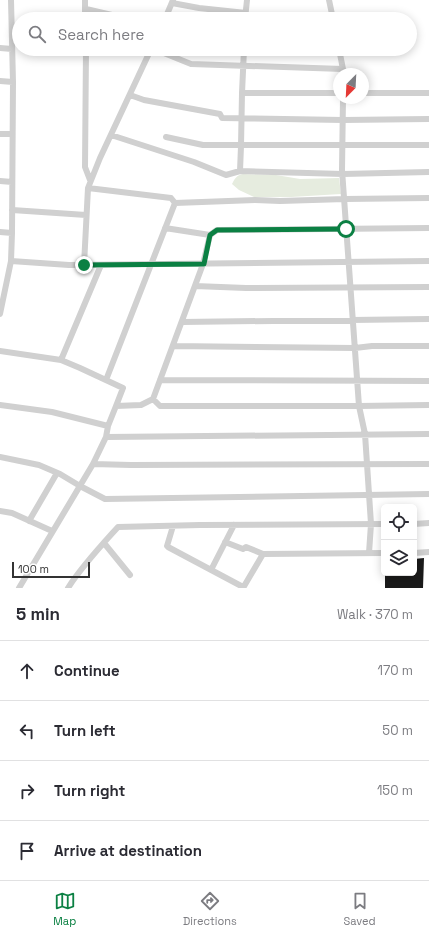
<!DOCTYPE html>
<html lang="en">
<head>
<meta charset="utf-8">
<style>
	:root { --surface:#fff; --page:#f2f2f3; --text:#2b2b33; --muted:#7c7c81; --line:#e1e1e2; --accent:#0b8043 }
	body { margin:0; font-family:"Space Grotesk",sans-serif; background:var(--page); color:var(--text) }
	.controls { position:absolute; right:12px; bottom:12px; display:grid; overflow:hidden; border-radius:6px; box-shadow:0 2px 10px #0003 }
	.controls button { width:36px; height:36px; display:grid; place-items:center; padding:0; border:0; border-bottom:1px solid var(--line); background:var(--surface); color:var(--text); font:20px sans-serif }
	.compass { position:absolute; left:333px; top:68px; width:36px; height:36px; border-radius:50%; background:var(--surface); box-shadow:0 2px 10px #0003; rotate:204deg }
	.scale { position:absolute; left:12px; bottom:10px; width:78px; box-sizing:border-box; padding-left:4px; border:2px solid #333; border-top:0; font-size:11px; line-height:14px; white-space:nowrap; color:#333; -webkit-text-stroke:3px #fff; paint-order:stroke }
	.stop { position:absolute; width:12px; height:12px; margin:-9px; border:3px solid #0b8043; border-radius:50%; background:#fff }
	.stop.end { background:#0b8043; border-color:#fff; box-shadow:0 1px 4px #0008 }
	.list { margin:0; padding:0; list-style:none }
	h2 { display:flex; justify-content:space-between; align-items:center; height:52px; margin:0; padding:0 16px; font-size:17px }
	h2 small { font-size:13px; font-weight:400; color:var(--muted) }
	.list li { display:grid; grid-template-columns:26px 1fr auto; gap:12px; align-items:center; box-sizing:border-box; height:60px; padding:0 16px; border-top:1px solid var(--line) }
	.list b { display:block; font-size:15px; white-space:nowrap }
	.list em { font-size:13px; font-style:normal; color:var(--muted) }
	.icon { flex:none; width:22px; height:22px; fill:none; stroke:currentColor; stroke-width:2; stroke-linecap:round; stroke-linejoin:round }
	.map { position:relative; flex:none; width:429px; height:588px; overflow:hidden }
	.search { position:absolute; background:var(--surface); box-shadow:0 2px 10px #0003; left:12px; right:12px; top:12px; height:44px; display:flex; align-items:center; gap:10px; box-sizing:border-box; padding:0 14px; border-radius:22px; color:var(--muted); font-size:15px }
	.sheet { height:292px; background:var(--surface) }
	nav { display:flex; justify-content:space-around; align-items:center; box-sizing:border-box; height:56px; border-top:1px solid var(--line); background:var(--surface); font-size:11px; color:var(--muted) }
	nav a { display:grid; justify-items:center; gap:2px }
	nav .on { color:var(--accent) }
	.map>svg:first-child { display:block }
	.green { fill:#e6ecdf }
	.building { fill:#1a1a1a }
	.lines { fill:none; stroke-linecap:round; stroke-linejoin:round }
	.minor { stroke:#d0d0d0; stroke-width:6 }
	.route { stroke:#0b8043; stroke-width:5 }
</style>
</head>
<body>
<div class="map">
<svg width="429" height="588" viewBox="0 0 429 588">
	<rect width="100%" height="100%" fill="#fff"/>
	<path class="green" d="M243,174L276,175L300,179L339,178L341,194L291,197H254L239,190L232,184C235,178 237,175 243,174Z"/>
	<path class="building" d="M424,558L423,588H385V573H414V559Z"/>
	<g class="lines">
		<path class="minor" d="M329,0L333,19
			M172,3L199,8L246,13
			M86,9L129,19
			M85,19V0
			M165,19L173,0
			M245,19L247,0
			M0,48L12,49
			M86,49L85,167L90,180
			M154,49L191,64L343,69
			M339,49L343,69V74
			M0,81L13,82
			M242,93H339
			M363,93H429
			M130,95L144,100L220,114L222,118L343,120L429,119
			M343,98L342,170L359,406L365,434L371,524L369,553
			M0,134H12
			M111,135L194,162L226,175L240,171L343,174L429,172
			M166,137L203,145H429
			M240,171L241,146L242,93L244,49
			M0,181L12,182
			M88,188L171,198L175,203L255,200L280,201L345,199L429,198
			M12,210L86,215
			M165,228L210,235L217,230L429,228
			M0,232L12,233
			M11,261L69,265L429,261
			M84,265L88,188L100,158L151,49
			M195,286L246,288L429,287
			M0,314L11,261L12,233L13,82L11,0
			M182,322L429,319
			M173,346L355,348L372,346H429
			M0,351L61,360L80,368L123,388L116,406
			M61,360L101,265
			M106,380L175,203
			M160,380L429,381
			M153,399L160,406H359L429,405
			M0,405L52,412L108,426
			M106,437L429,434
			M0,457L39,465L60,474L80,486L105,499L429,494
			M93,464L131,465L429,464
			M0,511L12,513L52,531
			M29,521L57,473
			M414,524L429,523
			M173,526L167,546L168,547L243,587
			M225,542L243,549L246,547L263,554L384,553
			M104,543L130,575
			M414,553L429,552
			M211,570L234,525
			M19,588L93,464L106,437L108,426L116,406L141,405L153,399L203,264L210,235
			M68,588C82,566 100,547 118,527L200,525L384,524
			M243,588L263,554"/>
	</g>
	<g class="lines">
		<path class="route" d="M84,265L204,264L210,235L217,230L346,229"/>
	</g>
</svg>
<div class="controls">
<button><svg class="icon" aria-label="locate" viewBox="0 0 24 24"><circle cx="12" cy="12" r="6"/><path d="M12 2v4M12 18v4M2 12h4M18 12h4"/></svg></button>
<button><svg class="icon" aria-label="layers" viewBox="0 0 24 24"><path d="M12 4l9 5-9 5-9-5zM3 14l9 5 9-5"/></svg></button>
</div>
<svg class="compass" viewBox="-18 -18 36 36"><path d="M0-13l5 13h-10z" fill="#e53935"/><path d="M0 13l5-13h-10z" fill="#7c7c81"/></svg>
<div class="scale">100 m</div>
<div class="stop" style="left:346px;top:229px"></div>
<div class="stop end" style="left:84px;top:265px"></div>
<div class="search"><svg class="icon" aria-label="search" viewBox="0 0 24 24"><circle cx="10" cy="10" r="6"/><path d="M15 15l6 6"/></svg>Search here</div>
</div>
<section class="sheet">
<h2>5 min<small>Walk · 370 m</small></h2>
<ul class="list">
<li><svg class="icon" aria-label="ahead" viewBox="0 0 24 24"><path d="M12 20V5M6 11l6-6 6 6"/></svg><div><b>Continue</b></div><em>170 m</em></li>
<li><svg class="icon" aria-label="left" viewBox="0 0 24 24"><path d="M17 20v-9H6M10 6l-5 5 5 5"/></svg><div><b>Turn left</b></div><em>50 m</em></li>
<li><svg class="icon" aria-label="right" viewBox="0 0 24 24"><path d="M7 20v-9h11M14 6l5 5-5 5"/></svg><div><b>Turn right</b></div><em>150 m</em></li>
<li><svg class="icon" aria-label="arrive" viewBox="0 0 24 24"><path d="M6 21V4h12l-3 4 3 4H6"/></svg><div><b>Arrive at destination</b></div></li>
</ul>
</section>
<nav>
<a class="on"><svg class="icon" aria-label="map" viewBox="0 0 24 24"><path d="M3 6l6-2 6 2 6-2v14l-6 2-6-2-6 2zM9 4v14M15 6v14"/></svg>Map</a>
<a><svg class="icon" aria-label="directions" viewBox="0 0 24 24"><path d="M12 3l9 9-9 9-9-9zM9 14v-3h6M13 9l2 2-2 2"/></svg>Directions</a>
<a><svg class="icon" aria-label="saved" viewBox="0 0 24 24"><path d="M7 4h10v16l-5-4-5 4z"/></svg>Saved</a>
</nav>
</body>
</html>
